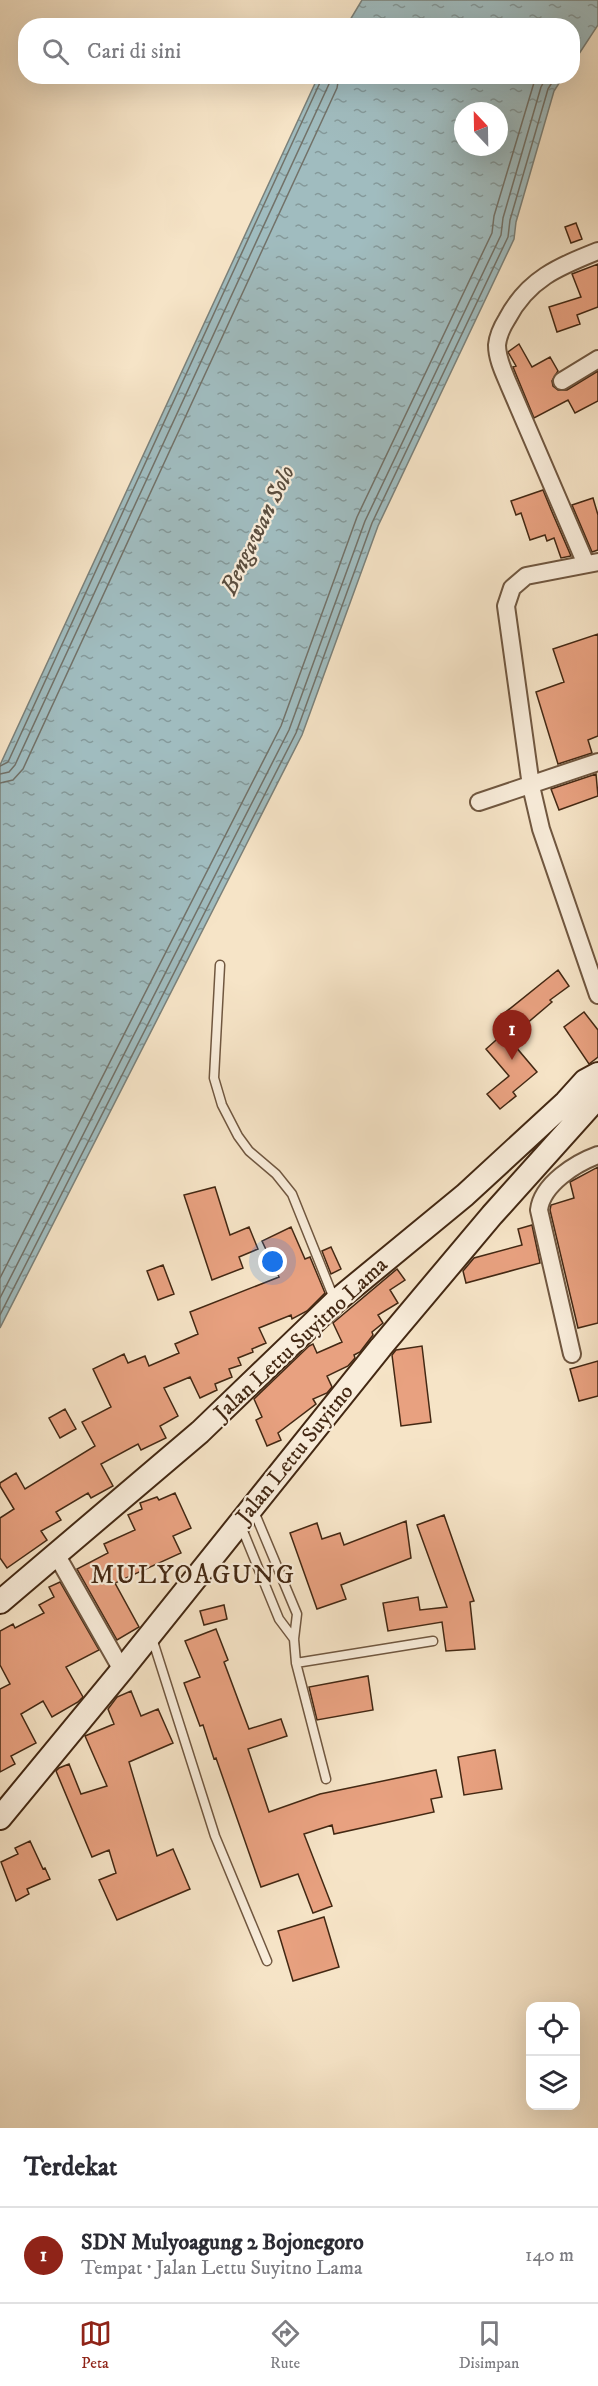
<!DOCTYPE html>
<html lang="id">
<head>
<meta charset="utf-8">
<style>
	:root { --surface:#fff; --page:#f7f7f7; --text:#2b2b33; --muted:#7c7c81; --line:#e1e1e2; --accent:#8f2418 }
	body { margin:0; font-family:"IM FELL DW Pica",serif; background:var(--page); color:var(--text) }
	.controls { position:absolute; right:18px; bottom:18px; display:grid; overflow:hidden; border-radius:12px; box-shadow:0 6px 24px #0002 }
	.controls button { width:54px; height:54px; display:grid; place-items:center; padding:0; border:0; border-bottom:2px solid var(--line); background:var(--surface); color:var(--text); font:30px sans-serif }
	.compass { position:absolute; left:454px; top:102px; width:54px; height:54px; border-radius:50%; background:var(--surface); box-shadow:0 6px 24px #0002; rotate:338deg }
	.you { position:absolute; left:273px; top:1262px; width:21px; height:21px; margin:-15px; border:4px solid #fff; border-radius:50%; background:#1a73e8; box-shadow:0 0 0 9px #1a73e833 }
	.badge { display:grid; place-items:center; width:39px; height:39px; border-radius:50%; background:var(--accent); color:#fff; font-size:20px; font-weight:700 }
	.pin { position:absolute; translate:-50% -50px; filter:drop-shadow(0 2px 3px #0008) }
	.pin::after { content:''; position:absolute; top:32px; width:21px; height:18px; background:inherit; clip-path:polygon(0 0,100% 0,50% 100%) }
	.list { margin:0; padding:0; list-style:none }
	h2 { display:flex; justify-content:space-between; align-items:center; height:78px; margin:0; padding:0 24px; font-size:26px }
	h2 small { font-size:20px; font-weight:400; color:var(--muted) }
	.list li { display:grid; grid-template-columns:39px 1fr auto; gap:18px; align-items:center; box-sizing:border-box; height:96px; padding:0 24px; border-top:2px solid var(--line) }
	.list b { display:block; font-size:22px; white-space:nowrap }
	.list p { margin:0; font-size:20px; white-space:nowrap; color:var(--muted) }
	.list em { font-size:20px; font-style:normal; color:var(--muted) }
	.icon { flex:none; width:33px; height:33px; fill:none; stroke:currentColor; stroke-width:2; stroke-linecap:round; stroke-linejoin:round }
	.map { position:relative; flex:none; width:598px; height:2128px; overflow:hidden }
	.search { position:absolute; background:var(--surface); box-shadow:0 6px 24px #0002; left:18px; right:18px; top:18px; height:66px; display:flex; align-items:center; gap:15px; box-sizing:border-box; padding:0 21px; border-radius:24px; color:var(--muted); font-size:22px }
	.sheet { height:174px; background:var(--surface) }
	nav { display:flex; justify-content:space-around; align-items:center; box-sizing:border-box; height:84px; border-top:2px solid var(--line); background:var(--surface); font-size:16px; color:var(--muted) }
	nav a { display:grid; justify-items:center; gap:3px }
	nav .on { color:var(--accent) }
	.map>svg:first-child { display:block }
	.water { fill:url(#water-ripples); stroke:#7b817a; stroke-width:1.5; fill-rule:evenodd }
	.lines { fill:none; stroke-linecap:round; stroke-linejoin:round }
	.shore { stroke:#727269; stroke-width:1.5 }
	.building { fill:#e8a180; stroke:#432813; stroke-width:1.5 }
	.service-casing { stroke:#705740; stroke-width:11 }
	.minor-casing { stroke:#705740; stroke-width:20 }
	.secondary-casing { stroke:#432813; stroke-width:26 }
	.service { stroke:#f9eddb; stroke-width:8 }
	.minor { stroke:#f9eddb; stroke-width:16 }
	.secondary { stroke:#f9eddb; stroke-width:22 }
	.labels { text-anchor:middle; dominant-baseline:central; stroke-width:4.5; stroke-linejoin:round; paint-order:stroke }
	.street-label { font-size:22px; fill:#432813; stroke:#f9eddb }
	.water-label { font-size:24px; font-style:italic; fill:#5a4d3e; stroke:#f9eddb }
	.quarter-label { font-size:26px; letter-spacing:1.5px; fill:#432813; stroke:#f9eddb }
</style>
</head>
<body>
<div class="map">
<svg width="598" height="2128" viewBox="0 0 598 2128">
	<defs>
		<pattern id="water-ripples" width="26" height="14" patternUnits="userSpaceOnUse" patternTransform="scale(1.5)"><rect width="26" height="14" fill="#a0bcbf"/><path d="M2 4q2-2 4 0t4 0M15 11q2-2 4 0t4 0" fill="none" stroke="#84999a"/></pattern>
	</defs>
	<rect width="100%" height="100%" fill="#f6e4c7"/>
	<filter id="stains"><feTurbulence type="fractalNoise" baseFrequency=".00333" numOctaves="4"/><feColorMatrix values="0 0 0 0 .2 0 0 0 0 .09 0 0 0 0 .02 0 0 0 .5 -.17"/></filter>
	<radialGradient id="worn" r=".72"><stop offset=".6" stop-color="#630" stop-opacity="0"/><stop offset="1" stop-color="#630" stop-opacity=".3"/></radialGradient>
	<path class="water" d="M362,0H598V25L573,63L572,26L347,25Z
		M318,77H563L554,91L516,222L514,239L378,526L302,735L0,1328V765ZM463,111H499V147H463Z"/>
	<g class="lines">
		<path class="shore" d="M0,766L8,762L323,76
			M0,774L9,772L15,765L329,84L330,76
			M0,783L13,780L23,769L337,88L339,76
			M0,1278L281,726L357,517L492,233L494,216L536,76
			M0,1298L289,730L365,521L501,235L503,218L541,87L547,76
			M0,1315L296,733L372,523L508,237L510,220L548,89L556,76"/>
	</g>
	<path class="building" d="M576,223L582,239L571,243L565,227Z
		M598,264V307L577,315L580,324L557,332L549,307L581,297L572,274Z
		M519,344L532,367L550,357L558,371L552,381L553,386L558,390H567L598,371V401L575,413L568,400L534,418L513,367L516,366L508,352Z
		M543,490L552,512L571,556L561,558L554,538L547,541L545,535L530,540L521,513L516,515L511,501Z
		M593,498L598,515V550L592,552L572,505Z
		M598,634V736L588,740L592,753L558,764L536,692L564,682L553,649Z
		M596,774L598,796L559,810L551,789Z
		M558,970L569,986L550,1000L552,1002L512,1036L497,1019Z
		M584,1012L598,1030V1057L589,1064L564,1027Z
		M504,1033L537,1072L513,1092L516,1096L500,1109L487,1094L509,1076L486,1049Z
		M598,1167V1323L578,1328L550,1210L551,1205L574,1198L570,1182Z
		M215,1187L230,1235L249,1227L258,1249L239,1257L243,1268L212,1280L184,1195Z
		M532,1225L540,1263L466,1283L463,1271L474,1258L522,1245L518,1229Z
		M291,1227L305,1259L310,1257L325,1293L307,1311L292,1319L291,1315L259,1328L266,1343L252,1349L253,1352L238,1358L241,1365L229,1369L232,1377L215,1384L217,1390L200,1398L190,1377L164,1388L178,1416L160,1426L166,1438L141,1450L138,1444L101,1464L113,1486L91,1498L88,1493L56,1512L61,1520L41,1531L47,1540L7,1568L0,1558V1518L14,1509L0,1486V1483L16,1473L25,1489L95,1446L82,1422L111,1407L93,1369L124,1354L128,1363L145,1356L149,1366L179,1353L175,1344L198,1334L190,1312L279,1277L262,1241Z
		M331,1247L341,1269L331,1274L322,1251Z
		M163,1265L174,1294L158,1300L147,1271Z
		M397,1269L405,1280L390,1290L398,1303L378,1315L383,1323L372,1332L373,1335L360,1352L354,1355L355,1358L348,1366L327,1376L332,1387L327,1393L313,1399L316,1404L278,1433L281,1440L267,1446L256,1420L262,1417L254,1399L309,1346L313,1344L317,1353L342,1342L333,1323Z
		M422,1346L431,1422L401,1426L392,1355L396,1350Z
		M598,1361V1396L579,1401L570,1369Z
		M65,1409L76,1429L60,1438L49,1418Z
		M175,1493L191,1528L173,1536L181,1553L115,1583L139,1627L117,1640L77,1569L108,1553L104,1544L135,1530L128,1515L142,1509L140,1503L157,1497L159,1500Z
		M444,1515L474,1601L470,1602L475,1649L446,1651L442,1622L388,1631L383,1603L418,1597L420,1610L447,1607L417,1525Z
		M406,1521L411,1558L341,1585L346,1599L317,1609L290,1533L317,1523L322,1539L340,1533L344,1545Z
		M60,1582L99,1650L66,1667L83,1697L78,1702L52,1717L43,1701L21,1714L36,1743L11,1756L15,1764L0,1772V1689L10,1684L0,1665V1631L13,1624L15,1628L44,1613L39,1605L54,1597L49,1587Z
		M224,1605L227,1619L204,1625L200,1611Z
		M216,1629L228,1660L224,1662L249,1729L281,1719L287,1736L248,1749L269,1812L320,1794L436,1770L442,1797L431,1799L434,1812L334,1834L332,1825L304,1834L332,1906L313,1913L298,1874L261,1887L216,1758L214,1759L203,1725L200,1726L184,1683L200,1677L185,1641Z
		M368,1676L373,1710L317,1720L309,1687Z
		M131,1691L141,1716L158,1709L173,1743L129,1762L157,1856L173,1849L190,1889L117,1920L99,1880L116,1873L109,1850L92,1857L56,1771L59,1768L69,1764L81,1794L107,1786L85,1736L114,1724L108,1709L117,1697Z
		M495,1750L502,1789L464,1795L458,1757Z
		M30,1841L43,1869L45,1868L50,1879L27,1889L29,1894L16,1901L1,1862L18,1854L15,1848Z
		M324,1917L339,1967L293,1981L278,1931Z"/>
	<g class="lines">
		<defs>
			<path id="service" d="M220,965L214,1078L222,1105L238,1136L249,1151L276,1174L292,1194L335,1301
				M253,1509L297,1614L294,1639L296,1663L326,1779
				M241,1526L279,1619L294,1639
				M152,1638L215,1836L267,1961
				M296,1663L433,1641"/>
			<path id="minor" d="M562,381L598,359
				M598,562L526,576L512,588L506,606L531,786L541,829L598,995
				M586,564L509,385C504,373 497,359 497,345C498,335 502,327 507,319C528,279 558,267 598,251
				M479,802L598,762
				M572,1354L539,1210C542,1184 576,1163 598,1155
				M56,1554L122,1670"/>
			<path id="secondary" d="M0,1602L200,1432L335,1302L465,1195L566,1102L585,1081L598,1074
				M0,1818L122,1670L381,1347L492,1215L598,1097"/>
		</defs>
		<use href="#service" class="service-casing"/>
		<use href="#minor" class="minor-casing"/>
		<use href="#secondary" class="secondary-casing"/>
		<use href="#service" class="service"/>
		<use href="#minor" class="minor"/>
		<use href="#secondary" class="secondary"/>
	</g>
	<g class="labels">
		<g class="street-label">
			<text transform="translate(301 1339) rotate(-43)">Jalan Lettu Suyitno Lama</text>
			<text transform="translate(295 1454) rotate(-51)">Jalan Lettu Suyitno</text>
		</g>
		<g class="water-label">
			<text transform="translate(258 530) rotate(-64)">Bengawan Solo</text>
		</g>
		<g class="quarter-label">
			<text x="193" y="1575">MULYOAGUNG</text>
		</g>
	</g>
	<rect width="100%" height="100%" filter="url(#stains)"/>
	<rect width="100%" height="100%" fill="url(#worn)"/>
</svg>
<div class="controls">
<button><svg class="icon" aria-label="locate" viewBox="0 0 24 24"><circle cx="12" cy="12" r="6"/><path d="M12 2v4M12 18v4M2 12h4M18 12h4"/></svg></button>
<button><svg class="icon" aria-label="layers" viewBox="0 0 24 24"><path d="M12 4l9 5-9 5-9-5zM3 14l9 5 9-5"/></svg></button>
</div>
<svg class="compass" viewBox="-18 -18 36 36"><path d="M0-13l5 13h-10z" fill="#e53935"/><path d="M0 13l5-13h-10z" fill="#7c7c81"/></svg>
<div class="you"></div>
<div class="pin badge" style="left:512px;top:1060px">1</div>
<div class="search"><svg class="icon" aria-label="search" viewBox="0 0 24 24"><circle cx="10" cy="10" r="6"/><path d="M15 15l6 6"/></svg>Cari di sini</div>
</div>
<section class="sheet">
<h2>Terdekat<small></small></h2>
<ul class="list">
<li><span class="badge">1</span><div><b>SDN Mulyoagung 2 Bojonegoro</b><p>Tempat · Jalan Lettu Suyitno Lama</p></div><em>140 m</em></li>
</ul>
</section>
<nav>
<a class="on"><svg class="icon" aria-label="map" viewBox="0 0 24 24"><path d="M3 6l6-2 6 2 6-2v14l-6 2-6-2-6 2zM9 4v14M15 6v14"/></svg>Peta</a>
<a><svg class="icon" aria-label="directions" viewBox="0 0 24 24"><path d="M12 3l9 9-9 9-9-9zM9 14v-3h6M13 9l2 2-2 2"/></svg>Rute</a>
<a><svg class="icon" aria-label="saved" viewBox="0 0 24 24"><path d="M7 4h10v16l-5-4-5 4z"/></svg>Disimpan</a>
</nav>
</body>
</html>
